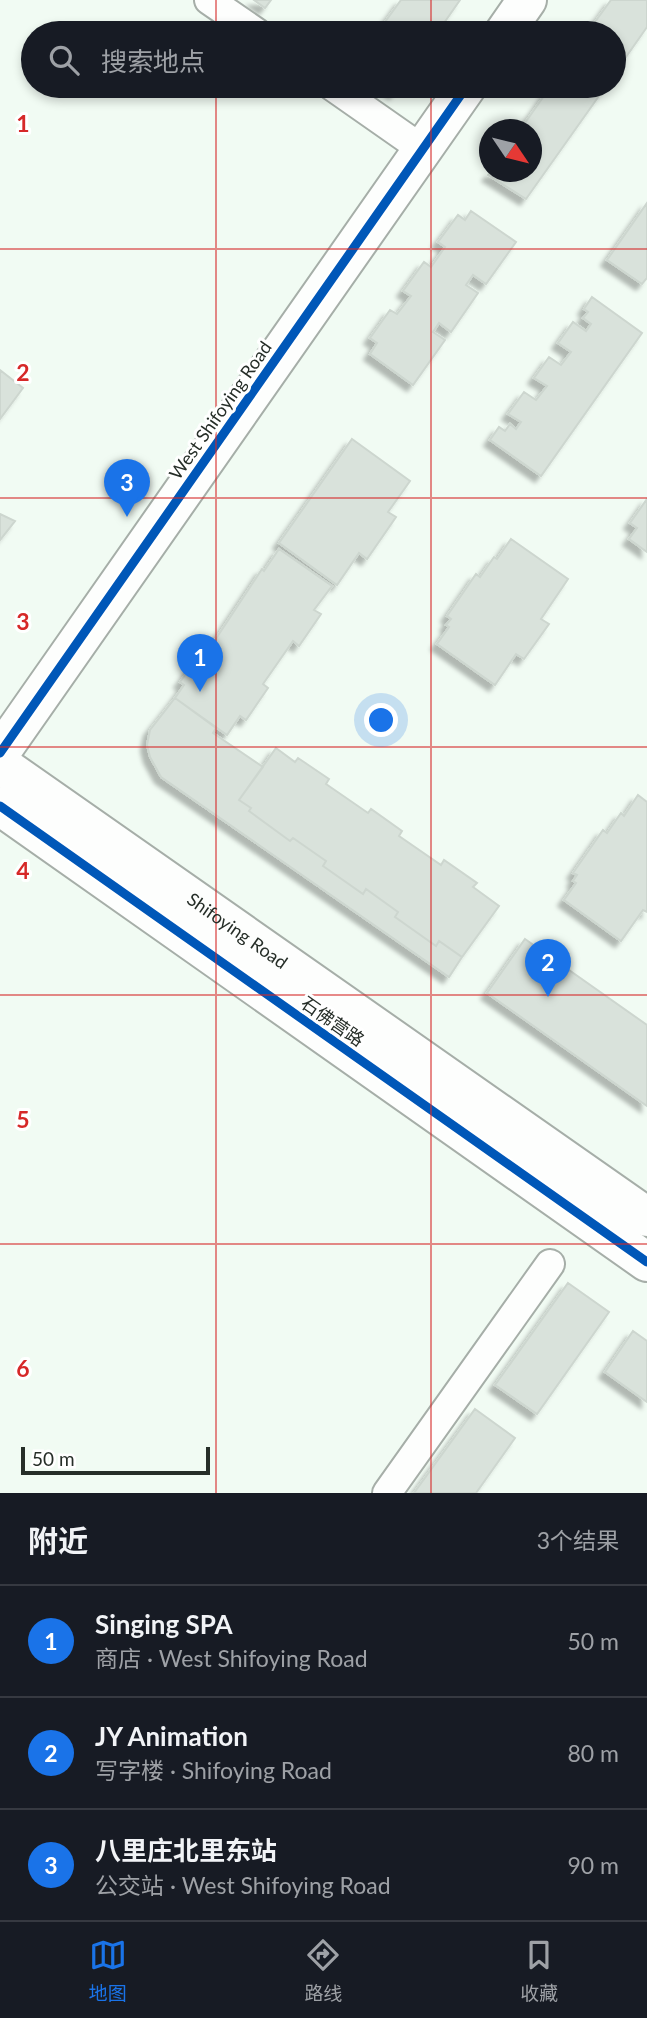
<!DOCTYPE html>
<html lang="zh">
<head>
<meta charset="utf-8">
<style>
	:root { --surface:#171b24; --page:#20242c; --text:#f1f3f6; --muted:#9ea1a6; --line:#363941; --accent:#1a73e8 }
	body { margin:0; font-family:Lato,"Noto Sans SC",sans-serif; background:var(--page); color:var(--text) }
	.compass { position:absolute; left:479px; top:119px; width:63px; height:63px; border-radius:50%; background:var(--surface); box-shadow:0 4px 10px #0003; rotate:125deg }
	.scale { position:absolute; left:21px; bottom:18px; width:189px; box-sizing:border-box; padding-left:7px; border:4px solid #262e28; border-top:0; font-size:19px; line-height:24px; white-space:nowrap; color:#262e28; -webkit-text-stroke:5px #fff; paint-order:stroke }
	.you { position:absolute; left:382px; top:721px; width:24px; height:24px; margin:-18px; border:5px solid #fff; border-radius:50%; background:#1a73e8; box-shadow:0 0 0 10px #1a73e833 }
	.badge { display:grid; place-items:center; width:46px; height:46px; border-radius:50%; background:var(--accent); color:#fff; font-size:23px; font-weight:700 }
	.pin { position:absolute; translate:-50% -58px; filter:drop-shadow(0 2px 4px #0008) }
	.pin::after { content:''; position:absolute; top:37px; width:24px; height:21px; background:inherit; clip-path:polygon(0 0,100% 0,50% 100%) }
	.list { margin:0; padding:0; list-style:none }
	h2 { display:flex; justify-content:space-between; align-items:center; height:91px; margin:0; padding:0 28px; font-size:30px }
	h2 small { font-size:23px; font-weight:400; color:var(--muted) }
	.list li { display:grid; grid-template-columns:46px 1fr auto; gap:21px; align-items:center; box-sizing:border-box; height:112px; padding:0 28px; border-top:2px solid var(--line) }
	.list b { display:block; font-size:26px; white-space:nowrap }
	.list p { margin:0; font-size:23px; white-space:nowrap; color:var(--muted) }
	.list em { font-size:23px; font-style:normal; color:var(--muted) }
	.icon { flex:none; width:38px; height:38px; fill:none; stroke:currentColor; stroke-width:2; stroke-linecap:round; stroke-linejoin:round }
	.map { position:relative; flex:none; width:647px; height:1493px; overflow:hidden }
	.search { position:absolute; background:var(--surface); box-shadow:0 4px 10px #0003; left:21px; right:21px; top:21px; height:77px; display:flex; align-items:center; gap:18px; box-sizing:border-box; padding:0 24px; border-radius:38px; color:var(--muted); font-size:26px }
	.sheet { height:427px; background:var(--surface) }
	nav { display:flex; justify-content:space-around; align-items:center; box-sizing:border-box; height:98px; border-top:2px solid var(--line); background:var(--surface); font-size:19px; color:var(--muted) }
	nav a { display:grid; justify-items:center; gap:4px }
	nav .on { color:var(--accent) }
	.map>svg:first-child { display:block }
	.building { fill:#d9e2db; stroke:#cdd6cf; stroke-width:2; filter:url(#shadow) }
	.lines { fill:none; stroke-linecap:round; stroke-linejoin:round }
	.street-casing { stroke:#a6aea8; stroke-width:32 }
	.secondary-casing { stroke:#a6aea8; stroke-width:42 }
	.street { stroke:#fdfefd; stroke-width:28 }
	.secondary { stroke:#fdfefd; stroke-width:38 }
	.cycleway-casing { stroke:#fff; stroke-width:13 }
	.cycleway { stroke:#0057b8; stroke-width:9 }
	.grid { fill:none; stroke:#d62828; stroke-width:2; stroke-opacity:0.55 }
	.labels { text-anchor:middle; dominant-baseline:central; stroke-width:6; stroke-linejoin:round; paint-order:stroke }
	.street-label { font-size:18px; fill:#262e28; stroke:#fff }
	.grid-label { font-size:23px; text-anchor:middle; font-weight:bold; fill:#d62828; stroke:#fff; stroke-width:6; stroke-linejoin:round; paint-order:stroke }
</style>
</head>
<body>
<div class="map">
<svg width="647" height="1493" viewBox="0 0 647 1493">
	<defs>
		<filter id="shadow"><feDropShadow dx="-6" dy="6" stdDeviation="2" flood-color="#0004"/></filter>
	</defs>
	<rect width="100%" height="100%" fill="#f1fbf3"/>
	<path class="building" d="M254,0H271L265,8Z
		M401,0H460L437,33H377Z
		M611,0H647V27L614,74V33H587Z
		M385,86H400L395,93Z
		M551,86H606L526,199L488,175L491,172H532V130H520Z
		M647,203V278L642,284L607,260Z
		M471,211L516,242L486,284L473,275L466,285L478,293L451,332L439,323L433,332L445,340L413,385L370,354L377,343L370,338L390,310L397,314L411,296L403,291L424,262L431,267L445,247L438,242L458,215L465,220Z
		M592,297L642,333L541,476L490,440L499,427L505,431L510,424L516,429L521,422L508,414L524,392L536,400L547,386L534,378L549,357L561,365L571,352L558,343L573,322L586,331L591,324L583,318L588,312L584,309Z
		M0,370L23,388L0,419Z
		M352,439L410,481L388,512L396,517L367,559L359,553L337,585L279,543Z
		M647,499V552L629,539L637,528L630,523Z
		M0,514L15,521L0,540Z
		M511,539L568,579L541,619L549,624L524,659L516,654L495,685L437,644L449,627L446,625L451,619L447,616L476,574L480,577L494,557L497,559Z
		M279,549L332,586L314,610L321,614L299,646L293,641L263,684L268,688L246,720L240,716L227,735L175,698L184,685L180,682L210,641L213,643L262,569L264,571Z
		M175,698L216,728L213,733L263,767L239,800L251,808L249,811L290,841L293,838L326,861L323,866L363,894L366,889L398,912L395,917L436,946L439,941L462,957L449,977L161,777L150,757L147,745L150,730Z
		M276,748L295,762L298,758L329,779L326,784L368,813L371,809L402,831L399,836L441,865L444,860L477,883L473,887L499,906L462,957L439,941L436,946L395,917L398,912L366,889L363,894L323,866L326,861L293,838L290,841L249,811L251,808L239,800Z
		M638,795L647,802V912L643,910L621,941L564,900L576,883L573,881L577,875L573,873L603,830L607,833L621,813L624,816Z
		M525,939L647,1025V1106L487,993Z
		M568,1283L609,1312L537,1414L495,1385Z
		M633,1331L647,1341V1402L605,1372Z
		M475,1409L515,1438L476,1493H414Z"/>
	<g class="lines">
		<defs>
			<path id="street" d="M209,0L257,33
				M332,86L422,149
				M387,1493L550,1264"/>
			<g id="secondary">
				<path d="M504,33L527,0"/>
				<path d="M0,753L467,86"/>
				<path id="s1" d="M0,764L647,1217"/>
				<path d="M0,806L647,1262"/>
			</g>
		</defs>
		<use href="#street" class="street-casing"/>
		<use href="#secondary" class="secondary-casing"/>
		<use href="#street" class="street"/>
		<use href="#secondary" class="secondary"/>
		<defs>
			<path id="cycleway" d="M0,753L467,86
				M0,806L647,1262"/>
		</defs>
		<use href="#cycleway" class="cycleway-casing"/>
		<use href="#cycleway" class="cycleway"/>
	</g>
	<path class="grid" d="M216,0V33M431,0V33M216,86V1493M431,86V1493M0,249H647M0,498H647M0,747H647M0,995H647M0,1244H647"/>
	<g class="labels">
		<g class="street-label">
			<text transform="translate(220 410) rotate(-55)">West Shifoying Road</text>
			<text stroke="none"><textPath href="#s1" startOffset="290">Shifoying Road</textPath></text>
			<text transform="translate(333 1021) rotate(35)">石佛营路</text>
		</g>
	</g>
	<g class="grid-label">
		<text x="23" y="132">1</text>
		<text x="23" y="381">2</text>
		<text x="23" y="630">3</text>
		<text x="23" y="879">4</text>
		<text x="23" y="1128">5</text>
		<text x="23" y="1377">6</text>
	</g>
</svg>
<svg class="compass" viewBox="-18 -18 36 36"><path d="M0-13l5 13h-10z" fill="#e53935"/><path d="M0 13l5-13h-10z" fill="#9ea1a6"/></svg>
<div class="scale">50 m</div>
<div class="you"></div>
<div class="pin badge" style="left:200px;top:692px">1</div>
<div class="pin badge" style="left:548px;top:997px">2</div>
<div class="pin badge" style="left:127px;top:517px">3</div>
<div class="search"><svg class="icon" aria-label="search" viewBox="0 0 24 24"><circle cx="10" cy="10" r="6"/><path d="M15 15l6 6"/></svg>搜索地点</div>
</div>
<section class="sheet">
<h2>附近<small>3个结果</small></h2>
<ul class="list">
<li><span class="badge">1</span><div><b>Singing SPA</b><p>商店 · West Shifoying Road</p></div><em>50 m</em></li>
<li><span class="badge">2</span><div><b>JY Animation</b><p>写字楼 · Shifoying Road</p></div><em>80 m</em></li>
<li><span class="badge">3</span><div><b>八里庄北里东站</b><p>公交站 · West Shifoying Road</p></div><em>90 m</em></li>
</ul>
</section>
<nav>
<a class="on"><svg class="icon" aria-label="map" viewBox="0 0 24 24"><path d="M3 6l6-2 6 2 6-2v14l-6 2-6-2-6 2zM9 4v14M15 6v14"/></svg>地图</a>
<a><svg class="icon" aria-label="directions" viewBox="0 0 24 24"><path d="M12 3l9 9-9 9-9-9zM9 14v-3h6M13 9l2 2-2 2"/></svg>路线</a>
<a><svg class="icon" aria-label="saved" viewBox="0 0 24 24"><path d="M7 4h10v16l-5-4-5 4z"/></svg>收藏</a>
</nav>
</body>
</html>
